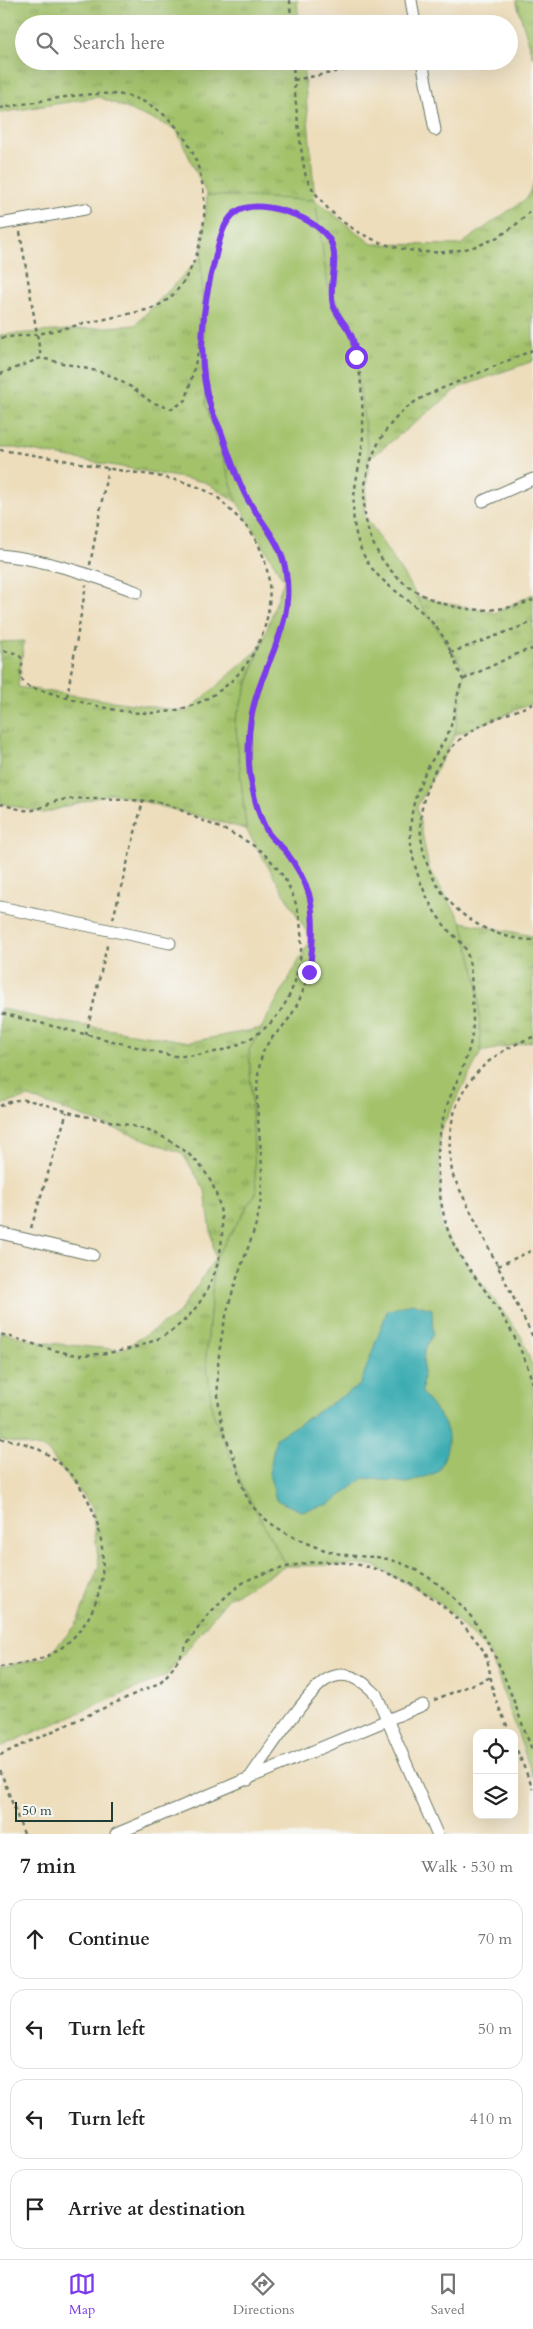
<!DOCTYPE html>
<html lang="en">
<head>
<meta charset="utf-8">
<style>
	:root { --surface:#fff; --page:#f6f6f6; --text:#222; --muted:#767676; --line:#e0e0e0; --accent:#7c3aed }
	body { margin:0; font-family:Cardo,serif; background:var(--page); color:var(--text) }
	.controls { position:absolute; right:15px; bottom:15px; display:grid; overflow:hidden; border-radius:10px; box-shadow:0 5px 20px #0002 }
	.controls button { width:45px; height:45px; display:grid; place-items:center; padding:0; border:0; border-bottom:1px solid var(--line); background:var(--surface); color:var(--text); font:25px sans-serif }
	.scale { position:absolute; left:15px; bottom:12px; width:98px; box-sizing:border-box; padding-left:5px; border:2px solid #1f3d34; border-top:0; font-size:14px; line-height:18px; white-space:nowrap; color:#1f3d34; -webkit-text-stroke:4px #f6f6f2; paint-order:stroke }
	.stop { position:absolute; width:15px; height:15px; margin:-11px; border:4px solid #7c3aed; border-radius:50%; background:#fff }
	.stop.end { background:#7c3aed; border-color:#fff; box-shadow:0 1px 5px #0008 }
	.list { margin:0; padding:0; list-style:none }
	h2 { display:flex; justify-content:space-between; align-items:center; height:65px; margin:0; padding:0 20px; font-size:21px }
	h2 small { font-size:16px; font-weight:400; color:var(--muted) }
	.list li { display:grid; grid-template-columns:32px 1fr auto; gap:15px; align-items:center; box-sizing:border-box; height:80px; margin:0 10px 10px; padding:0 10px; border:1px solid var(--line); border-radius:15px }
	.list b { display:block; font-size:19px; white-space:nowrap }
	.list em { font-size:16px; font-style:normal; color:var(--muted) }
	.icon { flex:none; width:28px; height:28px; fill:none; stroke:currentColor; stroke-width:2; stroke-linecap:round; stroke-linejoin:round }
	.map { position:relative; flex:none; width:533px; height:1834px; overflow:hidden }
	.search { position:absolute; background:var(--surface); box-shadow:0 5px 20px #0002; left:15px; right:15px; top:15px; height:55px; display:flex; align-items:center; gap:12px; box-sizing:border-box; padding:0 18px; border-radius:28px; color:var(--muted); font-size:19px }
	.sheet { height:425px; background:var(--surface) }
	nav { display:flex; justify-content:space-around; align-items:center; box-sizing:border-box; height:70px; border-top:1px solid var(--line); background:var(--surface); font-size:14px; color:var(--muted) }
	nav a { display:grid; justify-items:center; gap:2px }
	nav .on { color:var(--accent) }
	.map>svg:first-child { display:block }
	.grass { fill:#a3c26a; stroke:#61804f }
	.park { fill:url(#park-tufts); stroke:#61804f }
	.water { fill:#3cadb3; stroke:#2e7574 }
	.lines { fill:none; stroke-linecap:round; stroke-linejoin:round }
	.street-casing { stroke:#677563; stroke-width:13 }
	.path { stroke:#677563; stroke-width:2.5; stroke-dasharray:4 4; stroke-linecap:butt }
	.street { stroke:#fff; stroke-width:11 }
	.route { stroke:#7c3aed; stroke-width:6 }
</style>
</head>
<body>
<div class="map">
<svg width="533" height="1834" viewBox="0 0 533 1834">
	<defs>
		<pattern id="park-tufts" width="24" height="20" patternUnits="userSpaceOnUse" patternTransform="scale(1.25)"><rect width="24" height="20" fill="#a3c26a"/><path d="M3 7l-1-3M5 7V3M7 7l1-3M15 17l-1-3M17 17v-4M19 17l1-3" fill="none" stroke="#849f58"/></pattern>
	</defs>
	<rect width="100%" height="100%" fill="#f6f6f2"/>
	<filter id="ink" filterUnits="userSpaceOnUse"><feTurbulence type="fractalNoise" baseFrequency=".02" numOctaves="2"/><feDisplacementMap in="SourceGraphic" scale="10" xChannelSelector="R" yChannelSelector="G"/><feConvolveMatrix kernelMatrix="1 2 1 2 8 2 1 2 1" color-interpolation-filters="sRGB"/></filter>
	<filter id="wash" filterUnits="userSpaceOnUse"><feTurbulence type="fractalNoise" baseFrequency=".0096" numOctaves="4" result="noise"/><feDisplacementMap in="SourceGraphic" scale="20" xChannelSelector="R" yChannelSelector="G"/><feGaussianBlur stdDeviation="1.12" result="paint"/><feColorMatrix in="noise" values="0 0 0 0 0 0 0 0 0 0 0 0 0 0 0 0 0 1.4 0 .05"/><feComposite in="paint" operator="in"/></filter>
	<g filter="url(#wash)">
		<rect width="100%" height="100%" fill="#edddbb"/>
		<path class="grass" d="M207,195L315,200L328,286L353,333L369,459L364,514L465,670L455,735L417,807L429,869L462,922L478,984L481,1052L439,1133L441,1228L521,1336L533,1368V1777L490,1654L436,1599L373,1565L286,1566L243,1487L212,1411L206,1356L215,1259L256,1193L249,1050L311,939L246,829L235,721L284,580L237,502L206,405L201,257Z"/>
		<path class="park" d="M0,0H297L299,24H24V61H303L315,200L372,244L460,245L527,198L533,184V361L460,387L369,459L353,333L328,286L315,200L207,195L176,129L99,97L0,113Z
			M516,0H533V58Z
			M201,257L206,405L237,502L205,482L15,448H0V335L135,325Z
			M533,594V703L455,735L465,670L416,597L495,613Z
			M24,641L18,687L187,712L259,649L235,721L246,829L112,793L44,813L0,803V642Z
			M462,922L533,936V1041L481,1052L478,984Z
			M0,1008L48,1020L190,1042L262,1028L249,1050L256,1193L215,1259L206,1356L212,1411L243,1487L286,1566L228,1598L167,1675L0,1747V1667L46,1658L76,1625L99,1566L92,1507L46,1449L0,1440V1331L38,1342L122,1350L178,1314L215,1259L205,1190L182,1153L29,1097L0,1105Z"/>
		<path class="water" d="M412,1303L432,1309L433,1334L424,1351L422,1393C446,1425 458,1431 438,1472L408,1483L364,1478L330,1504L301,1511L276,1500L269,1473L276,1438L360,1385L387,1311Z"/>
	</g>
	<g filter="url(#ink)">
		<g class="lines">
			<defs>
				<path id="street" d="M411,0L415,24
					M422,61L435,130
					M0,224L85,209
					M483,501L533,479
					M0,555C48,560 92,575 137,592
					M0,907L170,943
					M0,1233L93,1255
					M248,1780C263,1759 308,1690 326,1680C346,1668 362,1680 376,1694L437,1834
					M116,1834L423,1705"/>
			</defs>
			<use href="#street" class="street-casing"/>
			<path class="path" d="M290,0L291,24
				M293,61C294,93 298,124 302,155C304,164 304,174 308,181C350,260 476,280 533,207
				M294,80L392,61
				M0,108C36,103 101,86 135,98C202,123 220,208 191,268C181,288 169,304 146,310L38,334L0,338
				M20,232L41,358
				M533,350C509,360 484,371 460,381C439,390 417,397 401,413C382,431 371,454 366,479C349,576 450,634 533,600
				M0,374L41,358L105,373L133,388L151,402L172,409L186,400L202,337
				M0,450C37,455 75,462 112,469C146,475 187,477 217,497C221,500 224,504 228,508C239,518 249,528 257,542C292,611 250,693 177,710C128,721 75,699 29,687C7,673 42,653 0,651
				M90,565L108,468
				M450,653L533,622
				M464,679L521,652L533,649
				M67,697L86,585
				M533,704C506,715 474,724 453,746C384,820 432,936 533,940
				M0,804C10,806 24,812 33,810C43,808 52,801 61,800C86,797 108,798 133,800C141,801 151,800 159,802C173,805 188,814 201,820C220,828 241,836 258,849C305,886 313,951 286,1002C264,1043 216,1057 173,1056L0,1013
				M113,919L143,801
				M86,1035L108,942
				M533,1037C470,1060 439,1109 453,1176L533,1337
				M0,1106C5,1104 12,1100 18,1100C34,1098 66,1113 84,1116C127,1125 161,1127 195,1160C243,1208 223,1299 168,1333C143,1349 110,1354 81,1355C63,1355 20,1339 0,1334
				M31,1228L67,1112
				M498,1266L533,1250
				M533,1384C524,1353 510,1325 491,1299C474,1274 454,1254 446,1224C435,1183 434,1139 449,1100C460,1072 473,1050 473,1020C472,1001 473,964 465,948C461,941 454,936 449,931C441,921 433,911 428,899C406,855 404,815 426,771C433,757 443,745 449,731C456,714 455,696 463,680C454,662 449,642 436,627C405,589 366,585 355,529C348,492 365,459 363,423C362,396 361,366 353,341C348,325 335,316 332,299C328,275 343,250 323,231C306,215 279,208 257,207C232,206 225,223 219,244C203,294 194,357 211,408C215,419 220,430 224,441C231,460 237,479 247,496C263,525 284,546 287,580C291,615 278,641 266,672C251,709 244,748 253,788C256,803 260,820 269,832C276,843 277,840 285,850C296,864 307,885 310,903C315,943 312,983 290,1017C281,1031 267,1039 262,1055C249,1103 266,1147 261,1196C259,1224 247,1249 238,1275C220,1328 209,1384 226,1438C229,1445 232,1453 235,1460C240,1475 242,1491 251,1504C270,1531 323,1554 355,1556C368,1557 379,1556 391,1560C413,1566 435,1580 452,1596C496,1636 511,1698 533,1752
				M0,1439C102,1445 142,1598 55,1652C38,1662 19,1664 0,1667
				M434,1700L491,1677
				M514,1743L533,1789
				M0,1755L159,1683C174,1670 181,1654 192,1637C205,1617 221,1599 240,1585C252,1576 269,1572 283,1568C360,1546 435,1584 481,1647C490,1659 490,1680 494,1694C498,1707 505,1720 510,1733
				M0,1770L24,1834"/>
			<use href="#street" class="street"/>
		</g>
	</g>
	<g class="lines" filter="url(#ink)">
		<path class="route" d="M309,972C313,948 315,918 309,894C305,881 295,864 287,853C282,846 274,841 269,834C258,817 253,794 250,775C248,756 248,736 251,718C260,666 295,629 286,573C282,543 263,525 248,500C237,480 230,458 223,437C220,427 214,418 211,408C196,362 202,305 215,259C219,241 224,213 245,208C270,201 327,221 333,248C338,267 328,286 333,305C337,316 344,322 349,331C354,339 355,348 356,357"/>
	</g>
</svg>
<div class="controls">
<button><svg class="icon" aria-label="locate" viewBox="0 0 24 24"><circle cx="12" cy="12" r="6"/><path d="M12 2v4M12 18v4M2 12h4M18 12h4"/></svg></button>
<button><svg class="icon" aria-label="layers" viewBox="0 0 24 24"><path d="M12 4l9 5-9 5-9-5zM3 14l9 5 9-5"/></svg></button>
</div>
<div class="scale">50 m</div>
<div class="stop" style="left:356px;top:357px"></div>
<div class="stop end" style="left:309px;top:972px"></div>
<div class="search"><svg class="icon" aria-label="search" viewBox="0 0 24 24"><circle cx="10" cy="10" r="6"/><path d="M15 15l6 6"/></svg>Search here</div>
</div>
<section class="sheet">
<h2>7 min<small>Walk · 530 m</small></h2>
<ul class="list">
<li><svg class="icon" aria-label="ahead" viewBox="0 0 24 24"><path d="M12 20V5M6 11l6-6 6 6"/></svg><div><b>Continue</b></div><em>70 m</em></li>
<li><svg class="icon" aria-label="left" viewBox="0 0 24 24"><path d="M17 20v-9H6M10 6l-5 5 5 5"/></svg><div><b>Turn left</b></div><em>50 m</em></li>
<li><svg class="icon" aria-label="left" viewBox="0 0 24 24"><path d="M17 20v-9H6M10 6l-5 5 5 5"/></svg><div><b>Turn left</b></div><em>410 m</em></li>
<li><svg class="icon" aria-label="arrive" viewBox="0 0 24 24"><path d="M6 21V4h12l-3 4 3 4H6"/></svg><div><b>Arrive at destination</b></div></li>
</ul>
</section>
<nav>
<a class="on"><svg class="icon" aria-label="map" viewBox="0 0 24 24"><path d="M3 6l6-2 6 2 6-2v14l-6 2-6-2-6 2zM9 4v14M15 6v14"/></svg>Map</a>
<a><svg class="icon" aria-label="directions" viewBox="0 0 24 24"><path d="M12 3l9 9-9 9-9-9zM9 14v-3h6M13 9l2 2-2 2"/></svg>Directions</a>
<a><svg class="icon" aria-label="saved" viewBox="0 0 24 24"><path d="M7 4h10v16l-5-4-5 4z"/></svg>Saved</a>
</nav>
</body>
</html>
